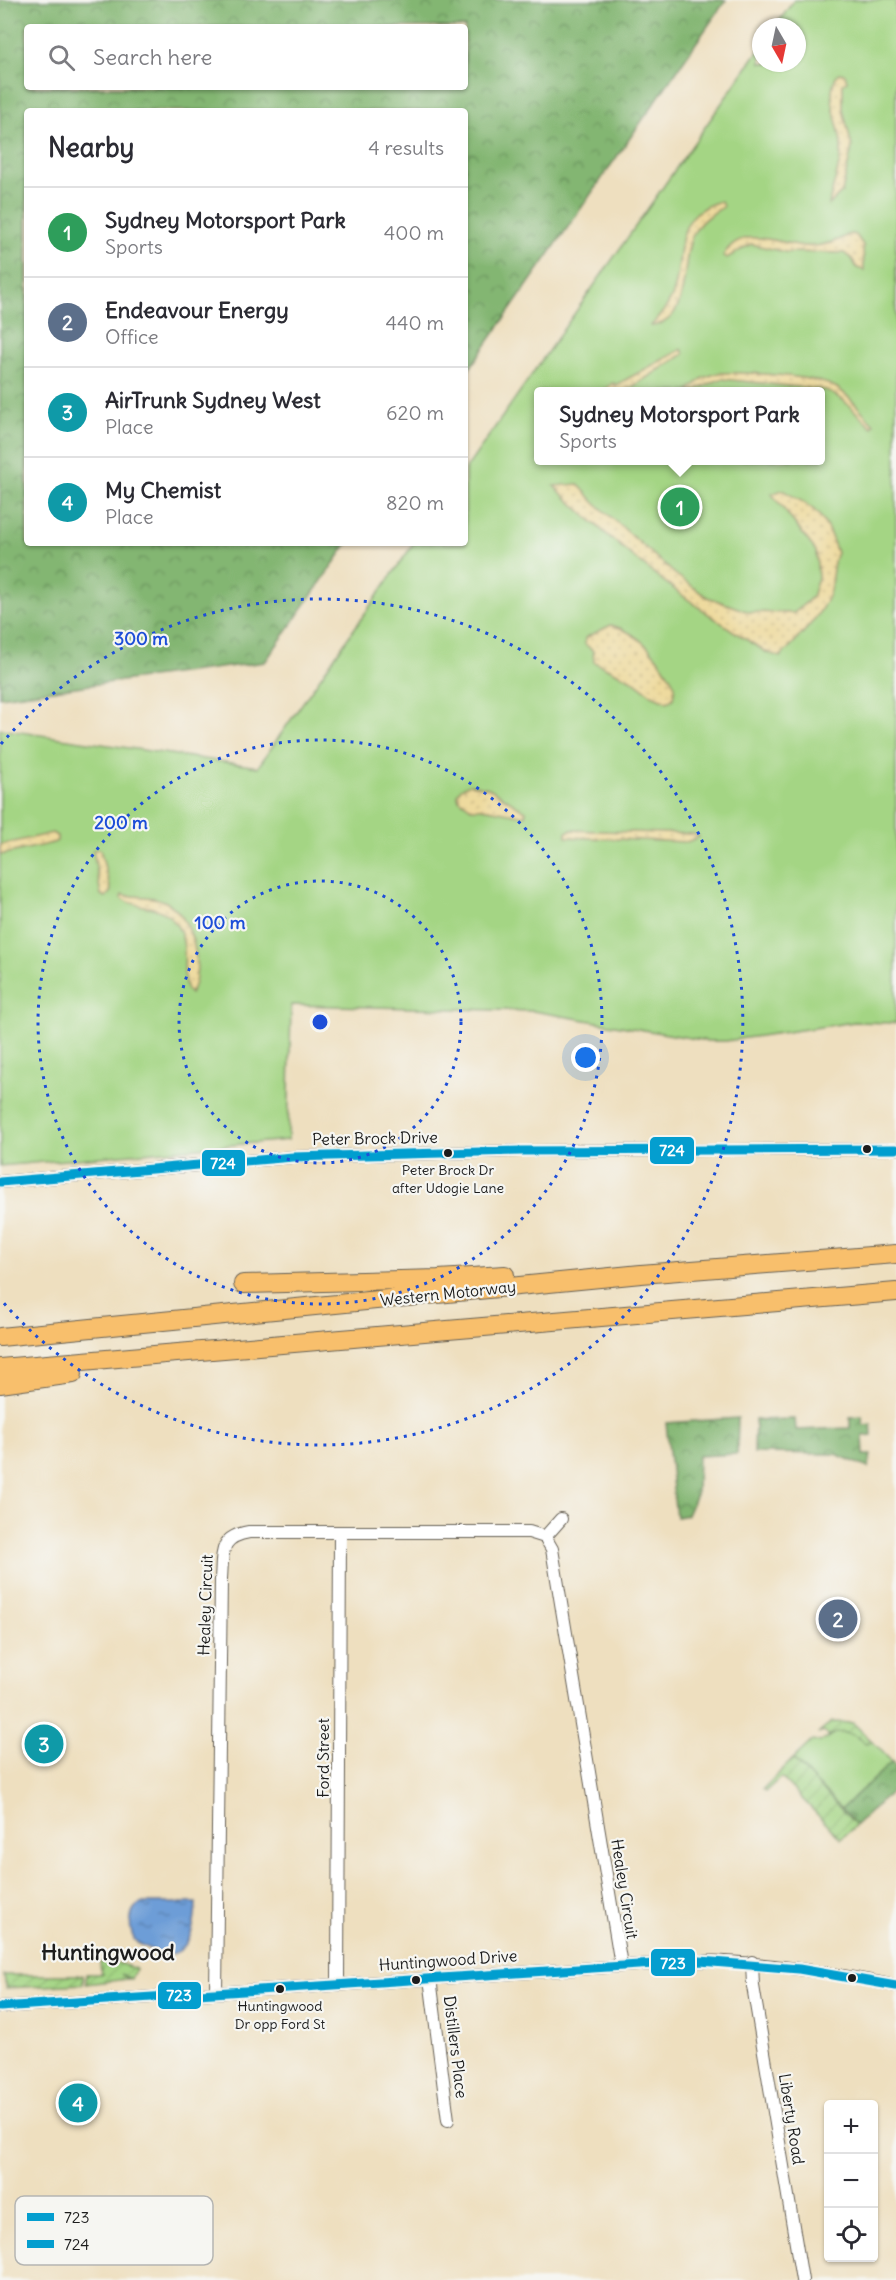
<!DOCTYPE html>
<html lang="en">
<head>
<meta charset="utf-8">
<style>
	:root { --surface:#fff; --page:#f7f7f7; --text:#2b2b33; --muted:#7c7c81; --line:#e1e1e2; --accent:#c8321e }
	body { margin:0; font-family:Delius,sans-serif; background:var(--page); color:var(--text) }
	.controls { position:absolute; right:18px; bottom:18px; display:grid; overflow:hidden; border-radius:6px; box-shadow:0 2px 4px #0004 }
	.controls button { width:54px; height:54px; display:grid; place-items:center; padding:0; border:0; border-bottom:2px solid var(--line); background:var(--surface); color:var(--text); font:30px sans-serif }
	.compass { position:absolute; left:752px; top:18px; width:54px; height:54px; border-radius:50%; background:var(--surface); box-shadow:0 2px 4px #0004; rotate:171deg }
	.you { position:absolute; left:586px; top:1058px; width:21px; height:21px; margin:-15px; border:4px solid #fff; border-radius:50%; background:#1a73e8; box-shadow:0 0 0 9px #1a73e833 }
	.badge { display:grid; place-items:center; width:39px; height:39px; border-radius:50%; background:var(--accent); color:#fff; font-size:20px; font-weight:700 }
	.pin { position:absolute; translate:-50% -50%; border:3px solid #fff; box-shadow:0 2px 6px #0006 }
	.popup { position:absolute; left:534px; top:387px; width:291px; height:78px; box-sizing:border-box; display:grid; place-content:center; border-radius:6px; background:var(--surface); filter:drop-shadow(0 2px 4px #0005); font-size:20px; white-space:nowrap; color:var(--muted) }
	.popup b { font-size:22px; color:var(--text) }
	.popup::after { content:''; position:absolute; left:50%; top:100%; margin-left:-12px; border:12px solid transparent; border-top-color:var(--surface) }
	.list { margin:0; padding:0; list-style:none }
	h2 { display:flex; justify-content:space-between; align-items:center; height:78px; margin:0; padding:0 24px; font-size:26px }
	h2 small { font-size:20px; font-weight:400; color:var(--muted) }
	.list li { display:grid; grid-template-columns:39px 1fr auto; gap:18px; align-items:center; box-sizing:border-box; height:90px; padding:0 24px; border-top:2px solid var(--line) }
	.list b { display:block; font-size:22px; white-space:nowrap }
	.list p { margin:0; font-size:20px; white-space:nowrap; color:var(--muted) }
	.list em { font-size:20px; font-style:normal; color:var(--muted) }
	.icon { flex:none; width:33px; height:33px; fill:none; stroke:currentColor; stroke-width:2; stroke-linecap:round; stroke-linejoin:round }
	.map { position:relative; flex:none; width:896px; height:2280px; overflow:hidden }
	.search { position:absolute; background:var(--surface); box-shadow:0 2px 4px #0004; left:24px; top:24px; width:444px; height:66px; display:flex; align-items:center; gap:15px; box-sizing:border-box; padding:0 21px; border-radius:6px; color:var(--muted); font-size:22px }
	.panel { position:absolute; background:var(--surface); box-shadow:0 2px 4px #0004; left:24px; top:108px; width:444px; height:438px; border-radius:6px }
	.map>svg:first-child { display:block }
	.green { fill:#a4d584; stroke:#607850; stroke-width:1.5; fill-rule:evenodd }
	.forest { fill:url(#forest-crowns); stroke:#506947; stroke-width:1.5; fill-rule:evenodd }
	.sand { fill:url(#sand-dots); stroke:#857b5d; stroke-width:1.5 }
	.garden { fill:url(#garden-furrows); stroke:#607850; stroke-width:1.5 }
	.water { fill:url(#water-ripples); stroke:#445c7a; stroke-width:1.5 }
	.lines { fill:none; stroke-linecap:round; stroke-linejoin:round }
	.minor-casing { stroke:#666055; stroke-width:14 }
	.highway-casing { stroke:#666055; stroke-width:20 }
	.minor { stroke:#fff; stroke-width:12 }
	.highway { stroke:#f8bf6c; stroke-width:18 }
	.bus-1-casing { stroke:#f6f6f2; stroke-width:14 }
	.bus-2-casing { stroke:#f6f6f2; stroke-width:14 }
	.bus-1 { stroke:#049ecf; stroke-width:9 }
	.bus-2 { stroke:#049ecf; stroke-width:9 }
	.ring { fill:none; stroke:#1d4ed8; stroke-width:3; stroke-dasharray:3 6 }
	.bus-dot { fill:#1c1c1c; stroke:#f6f6f2; stroke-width:2 }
	.labels { text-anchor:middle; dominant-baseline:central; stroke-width:4.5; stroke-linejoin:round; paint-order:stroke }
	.bus-label { font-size:14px; fill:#1c1c1c; stroke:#f6f6f2 }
	.street-label { font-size:16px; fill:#1c1c1c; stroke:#f6f6f2 }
	.district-label { font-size:22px; font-weight:bold; fill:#1c1c1c; stroke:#f6f6f2 }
	.key { fill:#f6f6f2; stroke:#b5b5b2; stroke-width:1.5 }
	.key-label { font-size:16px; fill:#1c1c1c }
	.centre { fill:#1d4ed8; stroke:#f6f6f2; stroke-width:3 }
	.ring-label { font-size:18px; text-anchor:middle; font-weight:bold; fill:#1d4ed8; stroke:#f6f6f2; stroke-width:4.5; stroke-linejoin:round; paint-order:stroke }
	.line-badge { stroke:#f6f6f2; stroke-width:2 }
	.badge-label { font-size:16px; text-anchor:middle; font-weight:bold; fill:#fff }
</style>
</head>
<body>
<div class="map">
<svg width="896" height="2280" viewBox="0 0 896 2280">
	<defs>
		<pattern id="forest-crowns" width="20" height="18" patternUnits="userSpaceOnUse" patternTransform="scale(1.5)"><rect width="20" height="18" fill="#83b672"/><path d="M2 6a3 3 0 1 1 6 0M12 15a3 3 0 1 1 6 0" fill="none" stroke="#6a935d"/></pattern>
		<pattern id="sand-dots" width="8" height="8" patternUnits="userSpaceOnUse" patternTransform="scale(1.5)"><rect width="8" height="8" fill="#eeda9e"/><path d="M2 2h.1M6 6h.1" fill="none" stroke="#ccba88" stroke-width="1.8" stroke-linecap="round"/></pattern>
		<pattern id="garden-furrows" width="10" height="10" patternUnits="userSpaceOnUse" patternTransform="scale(1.5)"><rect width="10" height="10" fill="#a4d584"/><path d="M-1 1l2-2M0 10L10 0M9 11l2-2" fill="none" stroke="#8db671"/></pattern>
		<pattern id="water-ripples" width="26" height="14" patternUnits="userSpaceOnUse" patternTransform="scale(1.5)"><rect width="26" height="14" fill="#6d9dd7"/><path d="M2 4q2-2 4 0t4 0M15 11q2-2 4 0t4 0" fill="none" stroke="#597fae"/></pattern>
	</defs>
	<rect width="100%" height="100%" fill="#f6f6f2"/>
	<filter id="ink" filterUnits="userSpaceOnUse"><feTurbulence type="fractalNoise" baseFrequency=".0167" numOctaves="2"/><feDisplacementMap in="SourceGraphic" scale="12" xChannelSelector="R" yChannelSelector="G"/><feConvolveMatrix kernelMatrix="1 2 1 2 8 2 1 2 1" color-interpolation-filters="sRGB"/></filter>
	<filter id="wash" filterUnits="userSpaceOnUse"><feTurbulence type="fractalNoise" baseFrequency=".008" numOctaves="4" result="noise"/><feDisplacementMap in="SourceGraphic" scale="24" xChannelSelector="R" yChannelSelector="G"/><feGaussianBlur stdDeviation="1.35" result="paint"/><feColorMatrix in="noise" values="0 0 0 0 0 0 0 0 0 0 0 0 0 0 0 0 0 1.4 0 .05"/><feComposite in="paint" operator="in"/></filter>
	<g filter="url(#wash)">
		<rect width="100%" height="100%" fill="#eedfbf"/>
		<path class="green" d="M794,0H896V1023L854,1022L726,1041H708L533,1011L291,1005L288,1140L0,1166V729L258,767L414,543H465V470L761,47V63H797V27H775ZM539,392H821V460H539Z
			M837,1732L851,1733L865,1743L873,1742L892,1762L841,1809L793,1759L813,1740L820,1742Z"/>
		<path class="forest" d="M0,0H726L465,375V111H27V543H348L265,662L0,697ZM27,27H465V87H27Z
			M862,1416L863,1425L871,1424L872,1435L863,1436L864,1455H871L868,1468L836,1454L754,1453L755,1420L795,1419L796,1430L850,1428V1417Z
			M738,1418L737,1454L698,1456L697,1492L687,1515L676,1517L666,1423Z
			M892,1762L896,1767V1787L856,1825L841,1809Z"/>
		<path class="sand" d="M839,73L845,74L847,81L843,83V109L852,147L842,192L829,205C832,184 845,159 840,137C837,119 824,89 839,73Z
			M721,201L723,207C711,214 699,221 693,235C679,261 694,321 651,326C660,315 670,305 674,291C685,253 671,214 721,201Z
			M850,234L856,235L863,245L864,270L857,268L852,259L844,253L785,252L751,244L727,258L723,256C742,223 776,244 805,246C821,247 836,242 850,234Z
			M682,349L684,354L626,391H603L613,383L616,385Z
			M718,373C744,372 816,375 837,388C851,397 862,412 874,424L872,427L843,400L826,390L722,379C710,382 699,392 688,391L703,378Z
			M578,484L594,502L675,574L707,597L749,612L794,613L812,597L818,578L816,551L772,494L782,490C818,510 824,513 837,553C832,560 833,582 829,594C819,619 799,637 780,657L766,652C688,604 619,549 554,486Z
			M611,625C641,633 660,658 675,685L673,699L667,702L652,695L632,680L594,662L593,651L585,644V638Z
			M470,784L489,788L526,811L525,816L482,808H471L459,799L457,794L461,788Z
			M571,830L694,834L699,837L687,842L566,837V832Z
			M52,833L57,836V841L53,843L0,855V845Z
			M100,849L111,891L106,897L101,895L93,850Z
			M122,895C134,897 153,896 164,901C192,913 206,970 190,994C176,980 195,943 172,919C159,904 136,909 121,898Z"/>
		<path class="garden" d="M832,1722L853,1723L873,1742L865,1743C853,1733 843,1729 828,1736L823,1732L818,1734Z
			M793,1759L856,1825L841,1839L781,1777L766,1791L763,1789Z
			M100,1962L118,1963L136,1969L131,1979L121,1974L128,1979L86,1984V1974H104L101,1973Z
			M4,1975H83V1984L6,1988Z"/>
		<path class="water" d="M142,1903H196C195,1931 186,1968 150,1949C145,1946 137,1944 134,1939C128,1927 129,1908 142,1903Z"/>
	</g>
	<g filter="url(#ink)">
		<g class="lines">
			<defs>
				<path id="minor" d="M0,1182L293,1157L521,1151L896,1149
					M545,1537L561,1519
					M752,1962L753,1986L802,2280
					M430,1978L448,2120
					M338,1984L340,1532
					M216,1993L221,1579C223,1552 219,1537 249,1532H529L545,1537L552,1549L621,1965
					M0,2007L700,1961C767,1962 831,1973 896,1986"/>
				<path id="highway" d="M243,1284L438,1279L505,1275
					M0,1337L641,1274L896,1254
					M0,1368L896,1292
					M0,1384L73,1374"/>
			</defs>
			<use href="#minor" class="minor-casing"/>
			<use href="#highway" class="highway-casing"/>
			<use href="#minor" class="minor"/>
			<use href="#highway" class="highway"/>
			<defs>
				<path id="bus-1" d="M0,2007L700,1961L799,1969L896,1986"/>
				<path id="bus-2" d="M0,1182L293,1157L521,1151L896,1149"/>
			</defs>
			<use href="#bus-1" class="bus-1-casing"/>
			<use href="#bus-2" class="bus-2-casing"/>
			<use href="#bus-1" class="bus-1"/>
			<use href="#bus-2" class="bus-2"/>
		</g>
	</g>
	<g class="ring">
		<circle cx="320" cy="1022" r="141"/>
		<circle cx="320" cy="1022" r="282"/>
		<path d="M1 744A423 423 0 1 1 1 1300"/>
	</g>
	<g class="bus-dot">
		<circle cx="867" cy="1149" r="5"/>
		<circle cx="448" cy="1153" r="5"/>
		<circle cx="852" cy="1978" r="5"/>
		<circle cx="416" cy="1980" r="5"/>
		<circle cx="280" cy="1989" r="5"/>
	</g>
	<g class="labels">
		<g class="bus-label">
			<text x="448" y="1170">Peter Brock Dr<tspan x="448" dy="18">after Udogie Lane</tspan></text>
			<text x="280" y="2006">Huntingwood<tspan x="280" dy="18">Dr opp Ford St</tspan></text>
		</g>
		<g class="street-label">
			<text transform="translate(375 1138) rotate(-1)">Peter Brock Drive</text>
			<text transform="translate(448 1293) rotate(-6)">Western Motorway</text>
			<text transform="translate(205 1605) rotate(-88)">Healey Circuit</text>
			<text transform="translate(323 1758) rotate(-90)">Ford Street</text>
			<text transform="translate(625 1889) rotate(81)">Healey Circuit</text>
			<text transform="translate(448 1960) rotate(-4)">Huntingwood Drive</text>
			<text transform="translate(456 2047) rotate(83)">Distillers Place</text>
			<text transform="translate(792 2119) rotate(81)">Liberty Road</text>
		</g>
		<g class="district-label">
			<text x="108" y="1952">Huntingwood</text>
		</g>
	</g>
	<rect x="15" y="2196" width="198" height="69" rx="9" class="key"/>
	<rect x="27" y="2213" width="27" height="8" fill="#049ecf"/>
	<rect x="27" y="2240" width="27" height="8" fill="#049ecf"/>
	<g class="key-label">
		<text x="64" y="2223">723</text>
		<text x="64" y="2250">724</text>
	</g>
	<circle cx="320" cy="1022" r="9" class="centre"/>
	<g class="ring-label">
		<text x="141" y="645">300 m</text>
		<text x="121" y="829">200 m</text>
		<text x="220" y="929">100 m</text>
	</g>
	<g class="line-badge">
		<rect x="649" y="1136" width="46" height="29" rx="6" fill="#049ecf"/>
		<rect x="201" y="1149" width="45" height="28" rx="6" fill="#049ecf"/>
		<rect x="650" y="1948" width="46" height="29" rx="6" fill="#049ecf"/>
		<rect x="157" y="1981" width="45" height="29" rx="6" fill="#049ecf"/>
	</g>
	<g class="badge-label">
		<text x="672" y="1156">724</text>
		<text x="223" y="1169">724</text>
		<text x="673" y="1969">723</text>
		<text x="179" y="2001">723</text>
	</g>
</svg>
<div class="controls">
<button>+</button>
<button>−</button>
<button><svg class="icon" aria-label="locate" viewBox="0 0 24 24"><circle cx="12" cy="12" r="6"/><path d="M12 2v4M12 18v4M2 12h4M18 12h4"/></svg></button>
</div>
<svg class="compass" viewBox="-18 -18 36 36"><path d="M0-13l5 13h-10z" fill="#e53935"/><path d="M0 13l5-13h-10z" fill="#7c7c81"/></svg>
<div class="you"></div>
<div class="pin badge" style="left:680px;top:507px;background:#2e9e5b">1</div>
<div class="popup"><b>Sydney Motorsport Park</b>Sports</div>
<div class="pin badge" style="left:838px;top:1619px;background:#5c6f8a">2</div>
<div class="pin badge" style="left:44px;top:1744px;background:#0f9aa8">3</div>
<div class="pin badge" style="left:78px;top:2103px;background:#0f9aa8">4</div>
<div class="search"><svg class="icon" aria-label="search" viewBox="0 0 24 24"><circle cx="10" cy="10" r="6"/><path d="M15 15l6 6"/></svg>Search here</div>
<section class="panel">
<h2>Nearby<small>4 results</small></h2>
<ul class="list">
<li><span class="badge" style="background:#2e9e5b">1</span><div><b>Sydney Motorsport Park</b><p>Sports</p></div><em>400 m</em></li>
<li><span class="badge" style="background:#5c6f8a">2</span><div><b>Endeavour Energy</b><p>Office</p></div><em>440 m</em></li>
<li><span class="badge" style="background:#0f9aa8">3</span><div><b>AirTrunk Sydney West</b><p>Place</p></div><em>620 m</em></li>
<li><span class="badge" style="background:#0f9aa8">4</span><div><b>My Chemist</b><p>Place</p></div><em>820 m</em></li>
</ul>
</section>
</div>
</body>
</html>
